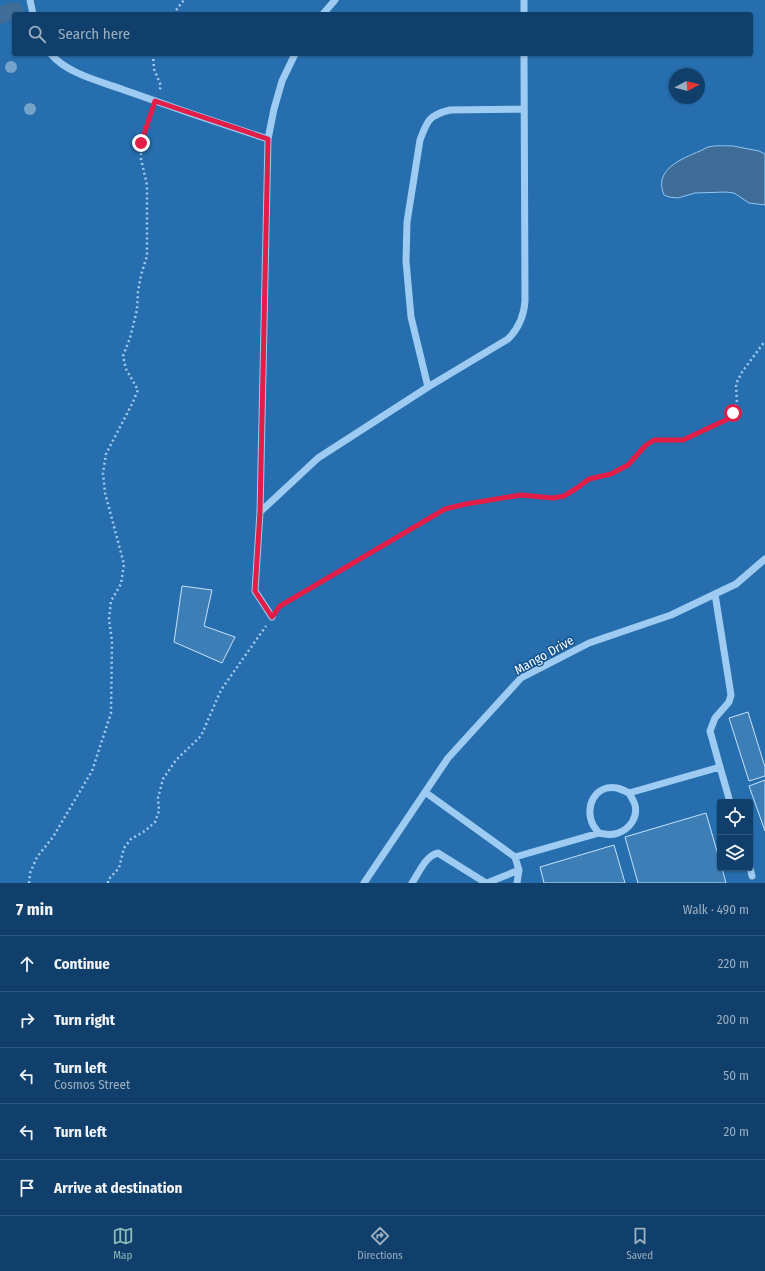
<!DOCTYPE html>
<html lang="en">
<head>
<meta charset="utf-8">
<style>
	:root { --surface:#0f3f6a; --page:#184670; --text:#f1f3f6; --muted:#9bafc1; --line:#2f587e; --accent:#8bbbb9 }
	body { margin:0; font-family:"Fira Sans Condensed",sans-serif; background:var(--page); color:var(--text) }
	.controls { position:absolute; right:12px; bottom:12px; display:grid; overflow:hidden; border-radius:4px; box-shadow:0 1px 3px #0004 }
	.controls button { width:36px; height:36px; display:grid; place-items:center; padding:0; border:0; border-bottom:1px solid var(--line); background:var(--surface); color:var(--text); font:20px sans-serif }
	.compass { position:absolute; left:669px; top:68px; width:36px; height:36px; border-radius:50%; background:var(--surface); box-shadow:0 1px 3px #0004; rotate:83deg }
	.stop { position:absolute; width:12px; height:12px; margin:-9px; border:3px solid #e11d48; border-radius:50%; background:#fff }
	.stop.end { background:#e11d48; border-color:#fff; box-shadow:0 1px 4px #0008 }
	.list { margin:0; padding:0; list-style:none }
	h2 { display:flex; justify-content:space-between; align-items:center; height:52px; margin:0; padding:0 16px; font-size:17px }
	h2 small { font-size:13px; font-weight:400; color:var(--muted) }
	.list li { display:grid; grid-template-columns:26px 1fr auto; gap:12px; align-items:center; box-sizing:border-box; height:56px; padding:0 16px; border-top:1px solid var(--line) }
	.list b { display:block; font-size:15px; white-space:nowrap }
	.list p { margin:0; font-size:13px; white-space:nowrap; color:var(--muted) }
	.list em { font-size:13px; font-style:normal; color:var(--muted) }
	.icon { flex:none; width:22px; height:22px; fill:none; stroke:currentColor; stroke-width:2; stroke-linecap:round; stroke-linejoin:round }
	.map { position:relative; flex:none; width:765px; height:883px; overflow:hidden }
	.search { position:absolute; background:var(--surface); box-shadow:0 1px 3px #0004; left:12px; right:12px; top:12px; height:44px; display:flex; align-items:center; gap:10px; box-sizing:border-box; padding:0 14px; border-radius:4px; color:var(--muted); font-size:15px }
	.sheet { height:332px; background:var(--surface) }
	nav { display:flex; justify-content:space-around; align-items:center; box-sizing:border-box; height:56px; border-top:1px solid var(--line); background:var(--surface); font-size:11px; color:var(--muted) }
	nav a { display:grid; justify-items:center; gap:2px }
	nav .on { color:var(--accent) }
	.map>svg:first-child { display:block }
	.green { fill:#266ead; fill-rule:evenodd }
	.water { fill:#3f6d97; stroke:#90c7f4 }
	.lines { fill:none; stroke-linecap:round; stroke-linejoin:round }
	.canal { stroke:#3f6d97; stroke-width:17 }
	.building { fill:#3d7eb7; stroke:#c5e3fc }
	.path { stroke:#9ecbf1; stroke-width:2.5; stroke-dasharray:2 3; stroke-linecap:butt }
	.minor { stroke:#9ecbf1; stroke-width:7 }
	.tree { fill:#75a3ca }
	.route { stroke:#e11d48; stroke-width:5 }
	.labels { text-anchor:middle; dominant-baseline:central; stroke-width:3; stroke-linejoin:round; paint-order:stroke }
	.street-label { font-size:13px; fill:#fff; stroke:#14548e }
</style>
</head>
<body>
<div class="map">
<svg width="765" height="883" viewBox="0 0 765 883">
	<rect width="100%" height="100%" fill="#14548e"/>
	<path class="green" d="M0,0H765V883H0ZM14,14H751V54H14ZM675,74H699V98H675ZM720,802H750V868H720Z"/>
	<path class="water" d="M733,146L759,151L765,154V205L749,203L734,193L726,192L695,193L678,198L669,197L664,195C653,170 681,159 700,151C703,150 705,148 708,147C715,145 725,146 733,146Z"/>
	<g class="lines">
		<path class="canal" d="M0,15L15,11"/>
	</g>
	<path class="building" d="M182,586L212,590L204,626L235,637L222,663L174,642Z
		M748,712L765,767V776L749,781L729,718Z
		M765,780V831L749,786Z
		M706,813L720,862V868H722L726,883H638L625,837Z
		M614,845L625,883H544L540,867Z"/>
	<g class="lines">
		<path class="path" d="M173,14L184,0
			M153,54L154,69L161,86L159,92
			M279,607L445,509L466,504L521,495L553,498L564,496L577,488L589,479L611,474L627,465L645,446L654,440H683L728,419L733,413L737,403L736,384L742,372L765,341
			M29,883L30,873L37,857L53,837L92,771L111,713L112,641L109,619L111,601L121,584L124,564L105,493L103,473L106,454L132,404L138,390L126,369L123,356L130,338L137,310L138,292L141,275L147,256V185L141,159V143L151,112
			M108,883V880L119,868L124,848L131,839L145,831L155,822L159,811L158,798L163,779L176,760L201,736L221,690L266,626"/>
		<path class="minor" d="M30,0L33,14
			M323,14L335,0
			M524,14V0
			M51,54C67,74 103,82 127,91C174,108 221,124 268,139
			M428,387L411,317L406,261L407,222L420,140C427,121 429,115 450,110L524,109
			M260,512L318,458L428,387L508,339C519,328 524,316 525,301L524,54
			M272,617L255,591L260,512L268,139L274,109L282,81L295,54
			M720,767L730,802
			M425,792L515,857L519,870L517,883
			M629,793C631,797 634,801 635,805C638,817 630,829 618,833C612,836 605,834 599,833C597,831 595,828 593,825C584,807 595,784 617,788C621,789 625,791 629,793L720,767L710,731L715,718L729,702L731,695L715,594
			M515,857L599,833
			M750,868L752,876
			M364,883L448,758L521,678L589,643L671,615L736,584L765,559
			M412,883C419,873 425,856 438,853L486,883
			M487,883L519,870"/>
	</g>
	<g class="tree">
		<circle cx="11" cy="67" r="6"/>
		<circle cx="30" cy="109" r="6"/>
	</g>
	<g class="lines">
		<path class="route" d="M141,143L155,101L268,139L260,512L255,591L272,617L280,606L445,509L466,504L521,495L553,498L564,496L577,488L589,479L611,474L628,465L645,446L654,440H683L728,419L733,413"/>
	</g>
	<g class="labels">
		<g class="street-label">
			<text transform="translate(544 655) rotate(-29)">Mango Drive</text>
		</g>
	</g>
</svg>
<div class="controls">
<button><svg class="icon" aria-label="locate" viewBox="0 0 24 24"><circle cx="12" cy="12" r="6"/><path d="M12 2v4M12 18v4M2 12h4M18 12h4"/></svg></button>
<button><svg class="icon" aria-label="layers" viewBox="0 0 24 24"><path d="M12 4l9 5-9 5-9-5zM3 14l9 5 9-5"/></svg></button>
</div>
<svg class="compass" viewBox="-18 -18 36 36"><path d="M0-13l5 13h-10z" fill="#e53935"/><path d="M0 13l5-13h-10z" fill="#9bafc1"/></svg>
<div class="stop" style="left:733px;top:413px"></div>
<div class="stop end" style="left:141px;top:143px"></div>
<div class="search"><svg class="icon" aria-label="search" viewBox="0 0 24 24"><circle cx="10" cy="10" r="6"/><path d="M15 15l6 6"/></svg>Search here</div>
</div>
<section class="sheet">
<h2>7 min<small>Walk · 490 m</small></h2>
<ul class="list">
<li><svg class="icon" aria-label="ahead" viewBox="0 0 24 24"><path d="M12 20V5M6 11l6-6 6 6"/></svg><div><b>Continue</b></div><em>220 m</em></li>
<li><svg class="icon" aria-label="right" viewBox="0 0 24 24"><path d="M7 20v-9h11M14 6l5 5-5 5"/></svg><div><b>Turn right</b></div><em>200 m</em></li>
<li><svg class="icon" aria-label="left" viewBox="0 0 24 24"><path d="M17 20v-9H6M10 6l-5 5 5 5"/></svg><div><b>Turn left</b><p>Cosmos Street</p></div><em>50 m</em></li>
<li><svg class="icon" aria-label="left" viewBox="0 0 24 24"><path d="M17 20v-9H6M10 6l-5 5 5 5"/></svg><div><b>Turn left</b></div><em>20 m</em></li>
<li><svg class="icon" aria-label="arrive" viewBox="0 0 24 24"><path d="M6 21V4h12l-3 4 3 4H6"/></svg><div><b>Arrive at destination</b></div></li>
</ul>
</section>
<nav>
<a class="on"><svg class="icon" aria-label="map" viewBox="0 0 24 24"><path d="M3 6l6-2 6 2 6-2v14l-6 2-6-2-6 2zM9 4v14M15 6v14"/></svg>Map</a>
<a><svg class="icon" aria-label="directions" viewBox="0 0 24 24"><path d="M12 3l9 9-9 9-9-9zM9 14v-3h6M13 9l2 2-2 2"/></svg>Directions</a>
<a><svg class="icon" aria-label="saved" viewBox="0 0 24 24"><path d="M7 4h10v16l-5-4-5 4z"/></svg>Saved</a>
</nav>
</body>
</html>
